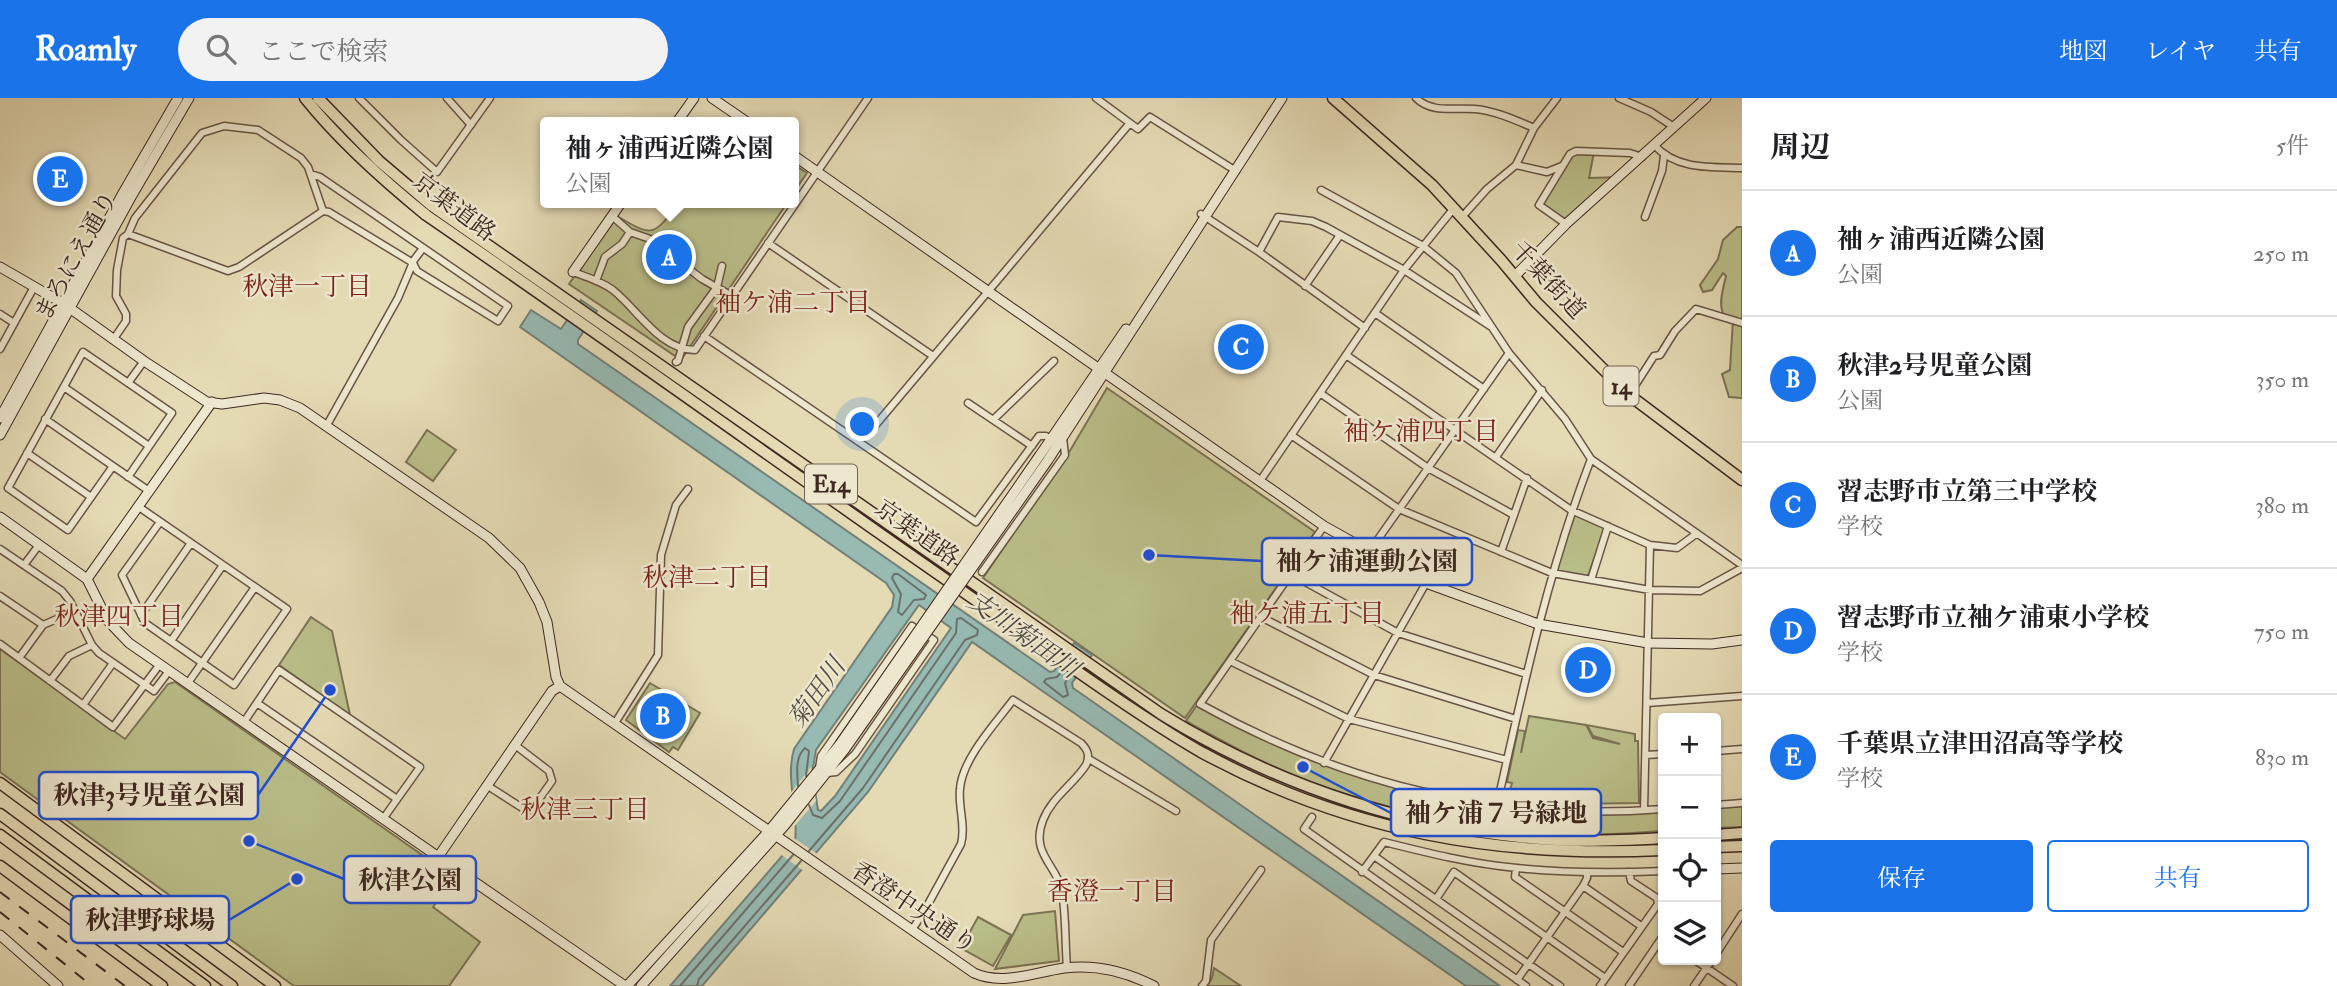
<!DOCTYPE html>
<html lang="ja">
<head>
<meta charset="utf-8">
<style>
	:root { --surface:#fff; --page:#f2f2f2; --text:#202124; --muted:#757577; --line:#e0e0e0; --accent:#1a73e8 }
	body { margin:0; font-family:"IM FELL Double Pica","Noto Serif JP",serif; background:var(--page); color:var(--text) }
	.controls { position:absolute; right:21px; bottom:21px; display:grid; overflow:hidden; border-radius:7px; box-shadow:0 2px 5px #0004 }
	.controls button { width:63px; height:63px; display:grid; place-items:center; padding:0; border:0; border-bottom:2px solid var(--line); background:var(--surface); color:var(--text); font:35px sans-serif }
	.you { position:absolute; left:863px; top:327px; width:24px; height:24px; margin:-18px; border:5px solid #fff; border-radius:50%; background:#1a73e8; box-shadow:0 0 0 10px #1a73e833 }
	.badge { display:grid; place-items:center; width:46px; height:46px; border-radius:50%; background:var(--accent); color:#fff; font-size:23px; font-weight:700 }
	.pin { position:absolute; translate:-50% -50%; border:4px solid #fff; box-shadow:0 2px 7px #0006 }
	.popup { position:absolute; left:540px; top:19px; width:259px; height:91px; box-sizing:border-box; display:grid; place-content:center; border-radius:7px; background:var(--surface); filter:drop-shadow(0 2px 5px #0005); font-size:23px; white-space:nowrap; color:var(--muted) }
	.popup b { font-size:26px; color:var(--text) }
	.popup::after { content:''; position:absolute; left:50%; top:100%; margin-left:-14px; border:14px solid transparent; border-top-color:var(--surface) }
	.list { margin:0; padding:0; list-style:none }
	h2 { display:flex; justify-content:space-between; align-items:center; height:91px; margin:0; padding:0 28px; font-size:30px }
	h2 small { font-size:23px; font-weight:400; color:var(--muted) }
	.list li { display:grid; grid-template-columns:46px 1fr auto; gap:21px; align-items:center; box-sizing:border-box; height:126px; padding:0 28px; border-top:2px solid var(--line) }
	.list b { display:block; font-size:26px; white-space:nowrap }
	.list p { margin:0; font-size:23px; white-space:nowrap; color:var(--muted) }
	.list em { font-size:23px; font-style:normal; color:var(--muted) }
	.actions { display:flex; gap:14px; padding:21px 28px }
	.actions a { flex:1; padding:16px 0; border:2px solid var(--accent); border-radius:7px; text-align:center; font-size:24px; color:var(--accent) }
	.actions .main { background:var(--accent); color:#fff }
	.icon { flex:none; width:38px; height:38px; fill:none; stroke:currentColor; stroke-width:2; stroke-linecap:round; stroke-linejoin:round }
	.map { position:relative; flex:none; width:1742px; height:888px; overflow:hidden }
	header { display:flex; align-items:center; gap:42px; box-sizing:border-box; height:98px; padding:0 35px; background:var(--accent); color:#fff }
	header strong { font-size:33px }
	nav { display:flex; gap:38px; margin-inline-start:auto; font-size:24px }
	.search { width:490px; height:63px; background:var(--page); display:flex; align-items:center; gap:18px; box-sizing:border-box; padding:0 24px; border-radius:38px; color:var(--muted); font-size:26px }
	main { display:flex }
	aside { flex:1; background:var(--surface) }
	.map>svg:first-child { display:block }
	.green { fill:#babe89; stroke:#7c7355; stroke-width:2 }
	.water { fill:#97bab3; stroke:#738079; stroke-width:2; fill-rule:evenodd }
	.pier { fill:#e4dab4 }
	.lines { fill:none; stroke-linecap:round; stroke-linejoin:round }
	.shore { stroke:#6a716a; stroke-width:2 }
	.street-casing { stroke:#685446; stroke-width:9 }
	.secondary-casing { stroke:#3e2821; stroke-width:11 }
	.highway-casing { stroke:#3e2821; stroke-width:13 }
	.street { stroke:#ede7ce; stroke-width:6 }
	.secondary { stroke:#ede7ce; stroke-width:9 }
	.highway { stroke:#e4dab4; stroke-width:10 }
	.rail { stroke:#3e2821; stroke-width:2; stroke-dasharray:12 12; stroke-linecap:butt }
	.secondary-bridge-casing { stroke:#3e2821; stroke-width:11; stroke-linecap:butt }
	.secondary-bridge { stroke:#ede7ce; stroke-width:9 }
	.labels { text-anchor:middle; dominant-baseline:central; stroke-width:5; stroke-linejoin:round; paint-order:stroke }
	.shield { fill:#ede7ce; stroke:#726155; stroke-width:2 }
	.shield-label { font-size:23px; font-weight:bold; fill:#3e2821 }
	.street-label { font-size:24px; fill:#3e2821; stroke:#ede7ce }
	.neighbourhood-label { font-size:26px; fill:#7a1f14; stroke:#ede7ce }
	.water-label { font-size:26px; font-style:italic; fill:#544c46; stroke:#ede7ce }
	.leader { fill:none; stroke:#1d4ed8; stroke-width:2.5 }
	.callout-dot { fill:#1d4ed8; stroke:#ede7ce; stroke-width:2.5 }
	.callout { fill:#ede7ce; stroke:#1d4ed8; stroke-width:2.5 }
	.callout-label { font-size:26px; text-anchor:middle; font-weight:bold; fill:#3e2821 }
</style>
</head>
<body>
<header>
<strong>Roamly</strong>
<div class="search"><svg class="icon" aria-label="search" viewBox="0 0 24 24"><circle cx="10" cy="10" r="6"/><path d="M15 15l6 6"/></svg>ここで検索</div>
<nav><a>地図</a><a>レイヤ</a><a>共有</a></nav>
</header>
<main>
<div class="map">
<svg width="1742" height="888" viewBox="0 0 1742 888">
	<rect width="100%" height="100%" fill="#e4dab4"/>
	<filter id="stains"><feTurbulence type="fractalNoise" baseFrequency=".00286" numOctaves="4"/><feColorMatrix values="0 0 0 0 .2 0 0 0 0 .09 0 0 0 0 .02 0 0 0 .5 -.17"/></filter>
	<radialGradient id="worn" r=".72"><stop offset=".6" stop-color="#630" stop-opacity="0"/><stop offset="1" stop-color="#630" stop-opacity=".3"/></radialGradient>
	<path class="green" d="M1594,54L1589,80L1620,79L1566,126L1539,107L1570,56Z
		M793,66L807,75L793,95Z
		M678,105H787L681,262L569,186L617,118C652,139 654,139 678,105Z
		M1737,129H1742V300L1729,299L1722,276L1730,272L1733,221C1730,220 1724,218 1723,215C1718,206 1724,187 1726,178L1723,175L1712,192L1703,194L1700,187L1718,161L1723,142Z
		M1107,290L1315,434L1185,620L983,480L1071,351Z
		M427,332L456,352L433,383L406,364Z
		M1573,416L1605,429L1588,478L1556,473Z
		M311,519L332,533L350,617L279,567Z
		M0,551L125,641L168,586L175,584L455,780L433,809L480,844L449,888H294L0,674Z
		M650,585L700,615L678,652L673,649L669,654L626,622Z
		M1197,607C1344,691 1494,726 1663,714V733C1640,734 1617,737 1594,736C1500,735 1404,718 1316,686C1271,670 1228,646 1186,623Z
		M1529,618L1586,627L1593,640L1620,646L1593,638L1587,627L1635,636V643H1638L1639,705L1569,706L1503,702L1505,695L1509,696L1512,685L1507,684L1518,632L1525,633L1521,655Z
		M1742,708V729L1716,730V710Z
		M1055,813L1059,863L995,871L1023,817Z
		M978,819L1011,837L993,868L961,850Z
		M1214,870L1241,888H1207L1212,880Z"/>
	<path class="water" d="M581,202L597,213L578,242V246L1050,574L1054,573L1074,545L1092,557L1072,585L1073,590L1500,888H1466L972,544L868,694L702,888H670L795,743C799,712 785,682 794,651L892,509L894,497L886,485L520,229L531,212L561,231ZM919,507L951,530L835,698L821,713L818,712L812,675L816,652Z"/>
	<path class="pier" d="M811,669L816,703L793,730L789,697Z
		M793,737L794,740L819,757L805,774L780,756L792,741Z"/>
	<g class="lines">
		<path class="shore" d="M894,476H898L926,497L924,501L914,502L902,517L898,514L901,496L892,480Z
			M1063,572L1057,579L1046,581L1044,584L1063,599L1068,597L1065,585L1070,577
			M798,688C797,674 795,659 805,650L809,653L806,678
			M809,707L813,717L822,720L840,703L956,535L957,521L961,520L978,532L977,537L965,542L863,690L809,753
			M680,888L793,757
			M697,888L699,881L801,763"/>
		<defs>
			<path id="street" d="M359,0L401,42L437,74L490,0
				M447,0L471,27
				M1096,0L1138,31L1150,19L1236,73
				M1416,0C1432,16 1455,9 1475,11C1496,13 1515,22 1534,30
				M1619,0L1651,14L1674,29
				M1654,47C1677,72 1710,69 1742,70
				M1516,67L1534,30L1557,0
				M1321,92L1423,148L1456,175L1509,255L1565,321L1591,361C1548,473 1523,590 1497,707
				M1201,116L1259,154L1365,230
				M612,118L630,134L650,141L702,181L732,198
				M1462,119L1487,91L1516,67L1547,74L1562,68
				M1645,119L1662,73L1664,58
				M1566,126L1539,107L1570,56L1576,53L1630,55L1642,59
				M128,136L228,173L239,169L323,113L329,114L413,165L417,173L498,223L508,208L320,79L311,76
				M768,145L933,258
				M1259,154L1278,119L1312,123L1326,129L1404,172L1490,228
				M573,174C587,179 601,183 613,192C638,212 660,252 695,252L868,0
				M596,183L605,159L622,146L630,134
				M1305,188L1340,137
				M1375,215L1484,291
				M0,216L14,225
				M704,238L976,424L1039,338H1046L1051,341
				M113,242L126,223V216L116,198L117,172L123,140L128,136L135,120L202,35L224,28L258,32L301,60L308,69L323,113
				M0,251L34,189
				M1346,257L1571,412L1650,447L1677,450L1696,436
				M676,264L678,263L688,229L717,189L722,168
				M128,285L144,263
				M64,289L149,348
				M1320,295L1428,370L1514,417
				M1629,297L1654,258L1660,257L1675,233L1696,211L1742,225
				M968,305L1032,348
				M45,321L149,393
				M994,321L1054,263
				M327,327L398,200L414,162L423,150
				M868,336L1130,25
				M1291,337L1399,411L1552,475L1650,492L1700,493L1742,470
				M27,355L91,399
				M1496,359L1542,292
				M1591,361L1742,467
				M113,368L68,432L8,390L83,254L172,315L128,379
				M1260,383L1404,172L1454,110
				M139,409C188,443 237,477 287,511L234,587L145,525L122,477L160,424
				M1324,428L1200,606C1346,687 1496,724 1663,711
				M0,451L62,493L70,503L92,547L99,555L154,593L169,573
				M1369,454L1509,255
				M1501,454L1527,380
				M24,467L39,447
				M982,474L1065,357L1063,340
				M1291,476L1398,535L1526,576
				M1591,482L1608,428
				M0,498L43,527
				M141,517L191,445
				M1261,519L1374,577L1516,621
				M171,543L223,467
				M0,546L113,629L160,566
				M19,560L43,527L75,513
				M1230,563L1349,621L1507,662
				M50,583L69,558L92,547
				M188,585L255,489
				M257,605L397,701
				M1647,605L1742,598
				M83,607L113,565
				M244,624L279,572L420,669L383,721
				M615,625L658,557L661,457L676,407L688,391
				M1716,653L1742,651
				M1646,657L1663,656
				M1089,661L1176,713
				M1324,665L1426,485
				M819,670L821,658L912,528L934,542L855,656L836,674L827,675
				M488,688L527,713L532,711L552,683L549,673L515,647
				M1716,707L1742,705
				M1644,712L1650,447
				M1312,719L1304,731L1526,888
				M1374,758L1560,888
				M1516,770L1515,779L1623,854
				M1362,774L1384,744C1428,755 1472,766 1517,770C1566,775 1614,775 1663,773
				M1583,788L1641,828
				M1436,801L1454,774L1605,880
				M912,832L926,810L961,746C966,728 958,709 960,691C962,661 995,626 1013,602L1081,645C1088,652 1090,658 1086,667C1073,687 1052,699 1043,722C1030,756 1057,767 1062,793C1066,818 1065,845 1067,870
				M1716,856L1742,816
				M1695,862L1733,888
				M1517,882L1583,788L1587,780V775
				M1202,888L1206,883L1211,842L1261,772
				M1600,888L1658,806L1657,800L1631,783L1629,774
				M1629,888L1663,838
				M1694,888L1712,862"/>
			<path id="secondary" d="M712,0L747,24
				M677,24L694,0
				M793,57L1324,428L1426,485L1538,526L1648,545L1712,546L1742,542
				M0,169L64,206L144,263L207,304L222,306L264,300L280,302L300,310L489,440L520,470L539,504L547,524L556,579L560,588L974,875C1003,888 1035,874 1064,870C1095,866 1127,874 1154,888
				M573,174L621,105
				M1515,178L1566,126L1706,0
				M0,320L123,95L178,0
				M0,337L131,99L189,0
				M1040,357L1126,231
				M1048,362L1282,0
				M0,419L87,481L108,523L129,545L625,888
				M87,481L212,304
				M438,759L552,593L560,588
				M1716,771L1742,770
				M0,837L58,888
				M627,888L768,734L840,646
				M641,888L785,727L845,651"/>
			<path id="highway" d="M305,0C340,44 383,82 426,117C579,222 730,330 882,437C943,479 1003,522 1064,564C1108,595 1154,627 1201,654C1348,734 1498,760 1663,752
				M318,0L379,63L432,108L1161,616C1281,690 1416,734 1557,742C1592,744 1628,742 1663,740
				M1333,0L1432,87L1501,162L1536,204L1629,297L1742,382
				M0,685L275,888
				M0,716L232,888
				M0,737L205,888
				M1716,737L1742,735
				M1716,749L1742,748
				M0,768L162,888"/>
		</defs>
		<use href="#street" class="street-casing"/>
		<use href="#secondary" class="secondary-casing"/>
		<use href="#highway" class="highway-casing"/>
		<use href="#street" class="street"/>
		<use href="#secondary" class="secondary"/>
		<use href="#highway" class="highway"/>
		<path class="rail" d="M0,794L125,888
			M0,814L92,888"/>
		<defs>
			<path id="secondary-bridge" d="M840,646L1040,357
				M845,651L1048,362"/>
		</defs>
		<use href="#secondary-bridge" class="secondary-bridge-casing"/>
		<use href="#secondary-bridge" class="secondary-bridge"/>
	</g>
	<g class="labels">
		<g class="shield">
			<rect x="1603.5" y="268.5" width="35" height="39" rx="5"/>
			<rect x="805" y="366.5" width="52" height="39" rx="5"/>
		</g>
		<g class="shield-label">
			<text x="1621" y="288">14</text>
			<text x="831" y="386">E14</text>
		</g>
		<g class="street-label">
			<text transform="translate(454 109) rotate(37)">京葉道路</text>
			<text transform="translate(76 158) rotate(-61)">まろにえ通り</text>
			<text transform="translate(1548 182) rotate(47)">千葉街道</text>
			<text transform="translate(917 435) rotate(35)">京葉道路</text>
			<text transform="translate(914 810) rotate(34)">香澄中央通り</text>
		</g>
		<g class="neighbourhood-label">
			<text x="307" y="189">秋津一丁目</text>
			<text x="793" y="205">袖ケ浦二丁目</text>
			<text x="1421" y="334">袖ケ浦四丁目</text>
			<text x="707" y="480">秋津二丁目</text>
			<text x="1307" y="516">袖ケ浦五丁目</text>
			<text x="119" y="519">秋津四丁目</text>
			<text x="585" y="712">秋津三丁目</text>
			<text x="1112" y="794">香澄一丁目</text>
		</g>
		<g class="water-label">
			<text transform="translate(1023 537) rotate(35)">支川菊田川</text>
			<text transform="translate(817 595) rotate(-55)">菊田川</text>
		</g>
	</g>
	<path class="leader" d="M1149 457L1262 463M330 592L258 697M1303 669L1391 715M249 743L344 781M297 781L229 822"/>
	<g class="callout-dot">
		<circle cx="1149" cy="457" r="7"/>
		<circle cx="330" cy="592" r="7"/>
		<circle cx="1303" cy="669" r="7"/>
		<circle cx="249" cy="743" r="7"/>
		<circle cx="297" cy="781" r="7"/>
	</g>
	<g class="callout">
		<rect x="1262" y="440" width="210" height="47" rx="7"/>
		<rect x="39" y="674" width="219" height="47" rx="7"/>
		<rect x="1391" y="691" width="210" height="47" rx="7"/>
		<rect x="344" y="758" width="132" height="47" rx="7"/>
		<rect x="71" y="798" width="158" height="47" rx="7"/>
	</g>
	<g class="callout-label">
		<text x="1367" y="472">袖ケ浦運動公園</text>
		<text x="149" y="706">秋津3号児童公園</text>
		<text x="1496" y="724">袖ケ浦７号緑地</text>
		<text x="410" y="791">秋津公園</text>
		<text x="150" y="831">秋津野球場</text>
	</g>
	<rect width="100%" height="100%" filter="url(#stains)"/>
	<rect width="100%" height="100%" fill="url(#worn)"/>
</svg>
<div class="controls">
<button>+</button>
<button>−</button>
<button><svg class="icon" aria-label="locate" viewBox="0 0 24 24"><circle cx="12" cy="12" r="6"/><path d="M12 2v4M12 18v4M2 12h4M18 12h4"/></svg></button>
<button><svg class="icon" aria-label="layers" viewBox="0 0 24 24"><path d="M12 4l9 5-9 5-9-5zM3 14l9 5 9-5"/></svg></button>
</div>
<div class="you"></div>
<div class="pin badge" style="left:669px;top:159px">A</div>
<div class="popup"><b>袖ヶ浦西近隣公園</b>公園</div>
<div class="pin badge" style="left:663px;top:618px">B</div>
<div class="pin badge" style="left:1241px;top:249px">C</div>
<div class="pin badge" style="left:1588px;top:572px">D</div>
<div class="pin badge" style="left:60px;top:81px">E</div>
</div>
<aside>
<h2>周辺<small>5件</small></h2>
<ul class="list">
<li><span class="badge">A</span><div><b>袖ヶ浦西近隣公園</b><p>公園</p></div><em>250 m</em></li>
<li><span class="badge">B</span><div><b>秋津2号児童公園</b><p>公園</p></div><em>350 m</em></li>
<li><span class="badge">C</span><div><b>習志野市立第三中学校</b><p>学校</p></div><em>380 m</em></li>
<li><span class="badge">D</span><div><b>習志野市立袖ケ浦東小学校</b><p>学校</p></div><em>750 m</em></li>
<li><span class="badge">E</span><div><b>千葉県立津田沼高等学校</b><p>学校</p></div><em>830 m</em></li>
</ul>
<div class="actions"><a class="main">保存</a><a>共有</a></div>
</aside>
</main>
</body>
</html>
